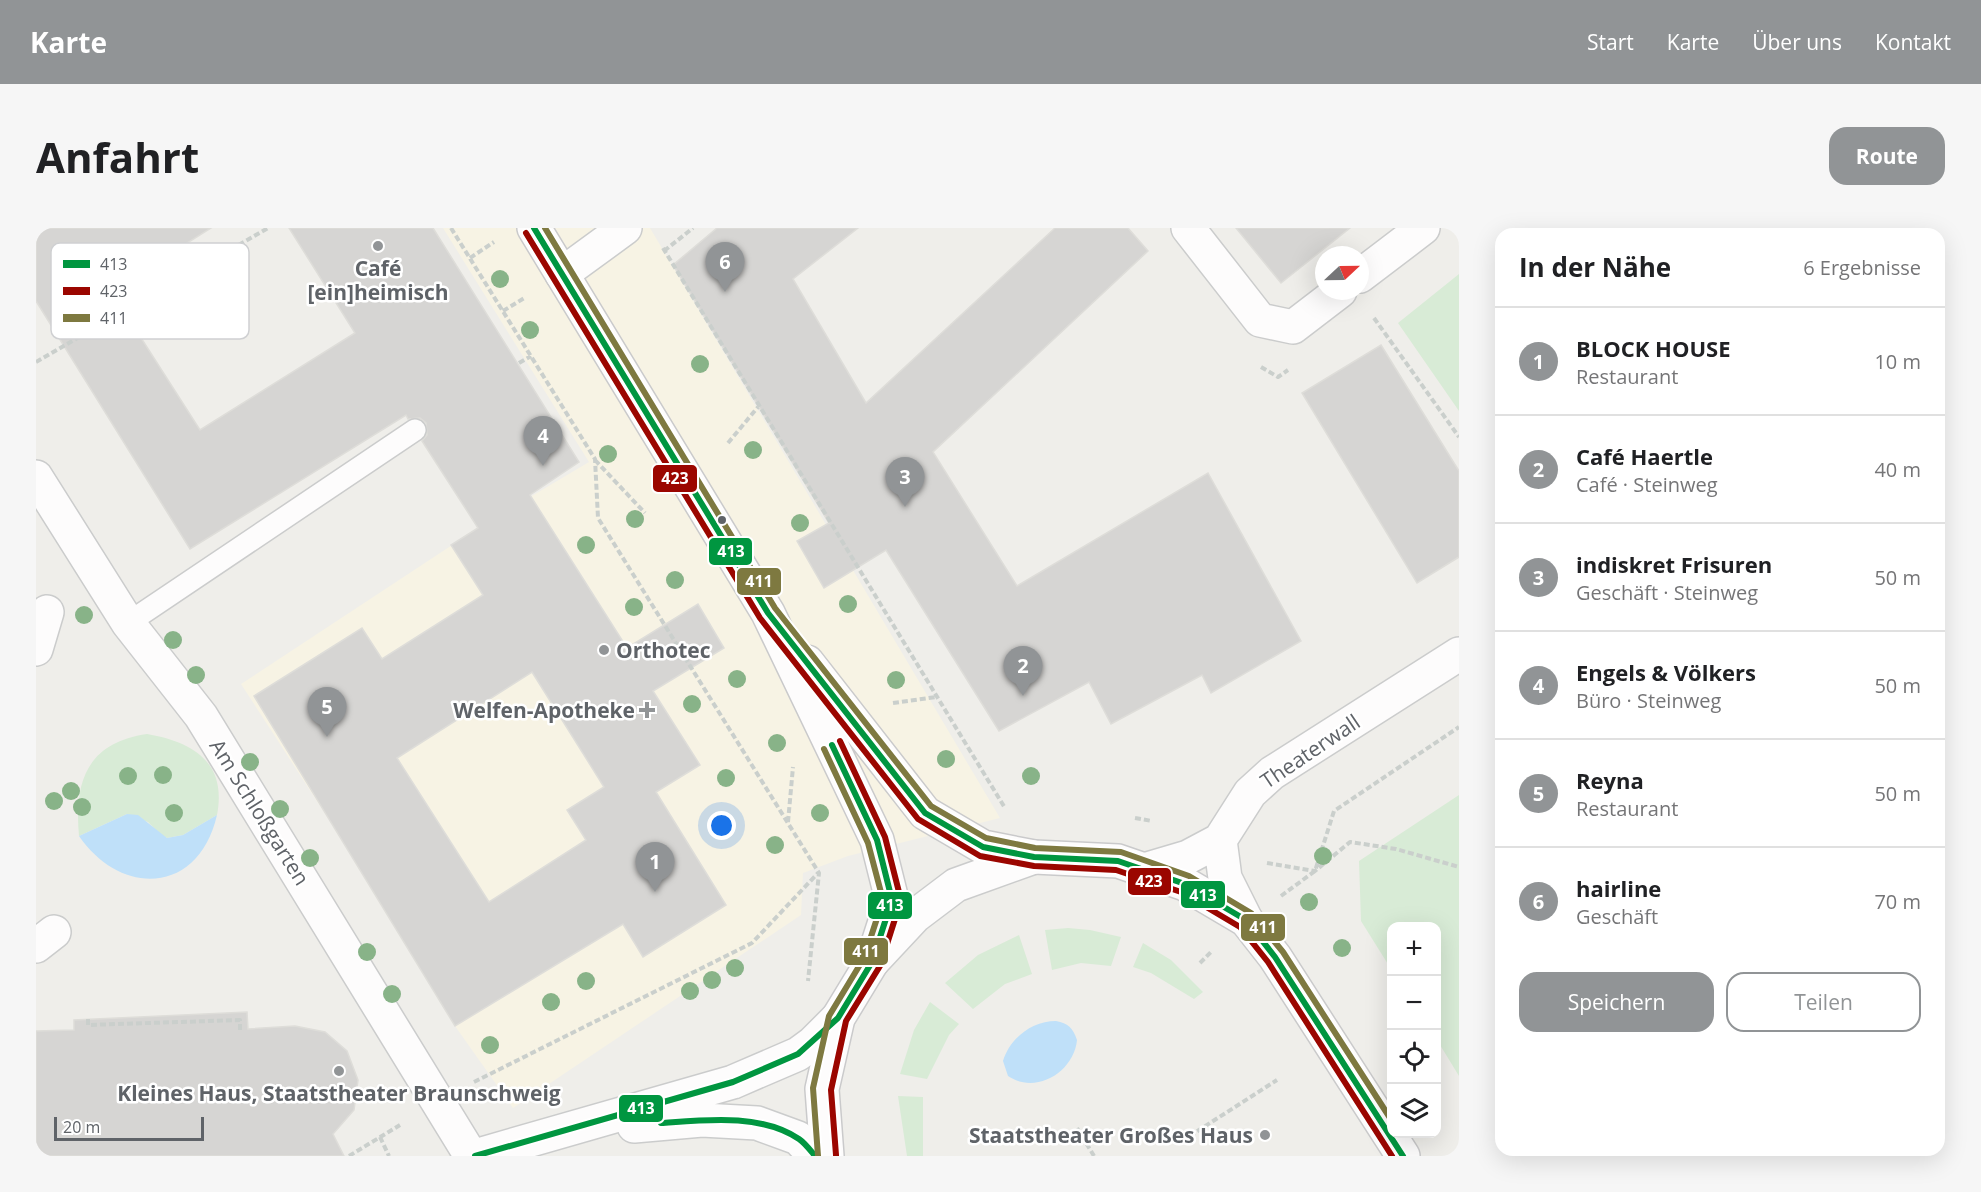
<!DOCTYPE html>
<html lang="de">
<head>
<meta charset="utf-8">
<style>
	:root { --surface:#fff; --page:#f6f6f6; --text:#202124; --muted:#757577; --line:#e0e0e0; --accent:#919496 }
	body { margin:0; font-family:"Open Sans",sans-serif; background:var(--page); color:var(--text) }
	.controls { position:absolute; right:18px; bottom:18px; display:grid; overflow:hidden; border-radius:12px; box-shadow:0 6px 24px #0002 }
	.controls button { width:54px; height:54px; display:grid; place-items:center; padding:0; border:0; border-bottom:2px solid var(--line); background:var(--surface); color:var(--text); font:30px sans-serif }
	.compass { position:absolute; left:1279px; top:18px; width:54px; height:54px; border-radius:50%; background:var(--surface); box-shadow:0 6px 24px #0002; rotate:68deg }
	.scale { position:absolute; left:18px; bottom:15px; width:150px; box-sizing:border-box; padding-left:6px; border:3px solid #5f6368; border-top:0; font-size:16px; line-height:21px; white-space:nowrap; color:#5f6368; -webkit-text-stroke:4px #fff; paint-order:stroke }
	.you { position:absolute; left:686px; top:598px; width:21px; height:21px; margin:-15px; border:4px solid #fff; border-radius:50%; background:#1a73e8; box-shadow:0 0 0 9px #1a73e833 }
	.badge { display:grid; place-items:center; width:39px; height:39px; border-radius:50%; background:var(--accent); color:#fff; font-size:20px; font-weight:700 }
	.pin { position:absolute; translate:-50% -50px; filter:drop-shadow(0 2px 3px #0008) }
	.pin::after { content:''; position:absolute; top:32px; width:21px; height:18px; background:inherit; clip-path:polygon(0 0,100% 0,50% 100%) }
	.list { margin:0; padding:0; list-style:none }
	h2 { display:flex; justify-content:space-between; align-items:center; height:78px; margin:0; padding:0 24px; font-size:26px }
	h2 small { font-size:20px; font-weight:400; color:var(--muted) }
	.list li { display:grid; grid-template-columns:39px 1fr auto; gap:18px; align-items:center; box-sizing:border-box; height:108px; padding:0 24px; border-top:2px solid var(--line) }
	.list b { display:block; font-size:22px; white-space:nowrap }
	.list p { margin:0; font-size:20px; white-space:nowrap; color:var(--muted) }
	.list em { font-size:20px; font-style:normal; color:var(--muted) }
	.actions { display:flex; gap:12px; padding:18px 24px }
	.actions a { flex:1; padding:14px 0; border:2px solid var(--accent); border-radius:18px; text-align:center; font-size:21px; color:var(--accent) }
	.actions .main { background:var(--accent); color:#fff }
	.icon { flex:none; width:33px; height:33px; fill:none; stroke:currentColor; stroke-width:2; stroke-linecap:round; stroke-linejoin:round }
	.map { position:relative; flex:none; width:1423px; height:928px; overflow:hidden; border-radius:18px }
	header { display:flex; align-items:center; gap:36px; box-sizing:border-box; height:84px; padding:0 30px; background:var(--accent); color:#fff }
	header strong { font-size:28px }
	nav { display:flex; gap:33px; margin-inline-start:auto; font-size:21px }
	.intro { display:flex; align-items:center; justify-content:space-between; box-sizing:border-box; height:144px; padding:0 36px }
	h1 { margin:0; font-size:42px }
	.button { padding:15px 27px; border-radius:18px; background:var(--accent); color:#fff; font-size:21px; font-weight:700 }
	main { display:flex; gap:36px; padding:0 36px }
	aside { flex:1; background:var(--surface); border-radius:18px; box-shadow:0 6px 24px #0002 }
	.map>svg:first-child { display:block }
	.commercial { fill:#f7f3e4 }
	.green { fill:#d8ebd6 }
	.water { fill:#bfe0f9 }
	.building { fill:#d6d5d3; stroke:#deddd9; stroke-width:1.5; fill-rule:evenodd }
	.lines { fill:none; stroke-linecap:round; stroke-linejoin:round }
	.lane-casing { stroke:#cbcccc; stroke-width:24 }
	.street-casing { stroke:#cbcccc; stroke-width:36 }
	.secondary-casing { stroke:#cacacb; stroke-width:36 }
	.path { stroke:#cacfcc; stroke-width:4; stroke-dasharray:6 3; stroke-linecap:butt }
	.lane { stroke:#fdfcfc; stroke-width:21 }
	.street { stroke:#fdfcfc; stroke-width:33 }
	.secondary { stroke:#fdfcfc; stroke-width:33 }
	.bus-1-casing { stroke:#fff; stroke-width:10 }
	.bus-2-casing { stroke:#fff; stroke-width:10 }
	.bus-3-casing { stroke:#fff; stroke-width:10 }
	.bus-1 { stroke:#009640; stroke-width:6 }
	.bus-2 { stroke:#9b0600; stroke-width:6 }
	.bus-3 { stroke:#7e7940; stroke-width:6 }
	.tree { fill:#88b388 }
	.poi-dot { fill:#919496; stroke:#fff; stroke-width:2 }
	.bus-dot { fill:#5f6368; stroke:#fff; stroke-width:2 }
	.labels { text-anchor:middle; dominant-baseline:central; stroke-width:5; stroke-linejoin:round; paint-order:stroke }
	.poi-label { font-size:21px; font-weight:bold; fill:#5f6368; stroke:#fff }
	.street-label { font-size:21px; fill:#5f6368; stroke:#fff }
	.key { fill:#fff; stroke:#cfd0d2; stroke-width:1.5 }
	.key-label { font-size:16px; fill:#5f6368 }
	.line-badge { stroke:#fff; stroke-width:2 }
	.badge-label { font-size:16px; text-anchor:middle; font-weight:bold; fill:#fff }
</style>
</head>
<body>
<header>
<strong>Karte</strong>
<nav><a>Start</a><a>Karte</a><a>Über uns</a><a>Kontakt</a></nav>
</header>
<div class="intro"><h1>Anfahrt</h1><a class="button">Route</a></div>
<main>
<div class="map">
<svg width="1423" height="928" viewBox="0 0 1423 928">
	<rect width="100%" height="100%" fill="#efeeea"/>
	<path class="commercial" d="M407,0H614L964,590L812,628L767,645L765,687L477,880L419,798L303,607L205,456L442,300L553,234Z"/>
	<path class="green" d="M1423,46V183L1362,95Z
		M111,506C158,514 191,535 181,587L147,607L131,610L125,607L112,594L91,586L43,608C38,553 51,515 111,506Z
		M1423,567V848L1401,812L1400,698H1356L1355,741L1325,693L1323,633Z
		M1032,700L1054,702L1085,709L1075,738L1045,735L1016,742L1009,702Z
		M983,707L996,746L969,756L937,781L909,755L942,727Z
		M1107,715L1135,732L1167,764L1158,771L1115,745L1097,739Z
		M894,774L923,796L913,807L891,851L864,846L878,802Z
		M862,868L887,869V928H871Z"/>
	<path class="water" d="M91,586L102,587L131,610L147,607L181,587C163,666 86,670 43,608Z
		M1020,793C1032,795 1037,800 1041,812C1038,844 1000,867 972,848L967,833C974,810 996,793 1020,793Z"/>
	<path class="building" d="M0,0H175L75,63L164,202L319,105L253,0H397L543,234L494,267L591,420L662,376L688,420L617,463L664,537L620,564L690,677L607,729L587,696L419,798L218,468L326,400L346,431L447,367L415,317L442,300L386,213L391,207L390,195L384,190L372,191L370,187L154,321L0,73ZM496,444L568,559L531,582L550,612L453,674L361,530Z
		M681,0H822L757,51L830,175L1019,0H1092L1112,23L897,224L981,358L1172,245L1265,413L1175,465L1166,447L1075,496L1053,454L963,503L850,322L788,360L761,313L793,295L637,37Z
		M1200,0H1314L1245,55Z
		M1345,117L1423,243V329L1381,355L1266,165Z
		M211,784L212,801L259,798L289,804L311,823L322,852L318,882L297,906L308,928H0V803L38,802V792Z"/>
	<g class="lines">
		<defs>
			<path id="lane" d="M92,395L379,202"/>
			<path id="street" d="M1152,0L1224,92L1257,99L1304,63
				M526,46L589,0
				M1324,48L1387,0
				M0,249L92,395L165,488L435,928
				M0,421L11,384
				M1108,642L1152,629L1184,612
				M1210,692L1189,650L1184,612L1214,565L1236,545L1423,426
				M0,718L18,704
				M836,734L879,688L920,657L998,629
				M598,898L666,892L721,895L762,910L779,928
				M439,928L697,854L762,826L777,815L802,790"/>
			<path id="secondary" d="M498,0L732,385L841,612L856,672L836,734L802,790L786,861L791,928
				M771,434L889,585L947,619L998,629L1082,633L1149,656L1210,692L1239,729L1367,928"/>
		</defs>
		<use href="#lane" class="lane-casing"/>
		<use href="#street" class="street-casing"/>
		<use href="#secondary" class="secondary-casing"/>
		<path class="path" d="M415,0L559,231L562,290L783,645L772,753
			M627,20L969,580
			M628,23L657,0
			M434,30L458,14
			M467,83L490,69
			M1338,90L1423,209
			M0,134L232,0
			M483,135L495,128
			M1225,139L1242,149L1252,142
			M692,215L722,179
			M559,232L609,285
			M857,475L900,469
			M1099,590L1116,593
			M752,594L757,539
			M1231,635L1279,643L1314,614L1360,621L1423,639
			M1245,668L1279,643L1298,583L1423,499
			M1164,735L1176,723
			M52,791V797L204,792V803
			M438,854L716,715L782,645
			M1041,900L1058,928
			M344,909L353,928
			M1146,913L1241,852
			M313,928L364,897"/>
		<use href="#lane" class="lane"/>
		<use href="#street" class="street"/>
		<use href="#secondary" class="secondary"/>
		<defs>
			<path id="bus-1" d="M498,0L732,385L889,585L947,619L998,629L1082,633L1149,656L1210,692L1239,729L1367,928
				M625,895C668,892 725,885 763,911C769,915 774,922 779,928
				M439,928L697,854L762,826L802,790L836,734L856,672L841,612L796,517"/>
			<path id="bus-2" d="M490,5L724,390L882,591L944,628L998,638L1080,642L1145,664L1204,699L1232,734L1356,928
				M800,927L795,862L810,793L844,738L865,672L849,609L804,513"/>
			<path id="bus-3" d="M509,0L739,380L895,578L950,610L999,620L1085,624L1153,648L1215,685L1247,724L1356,893
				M782,928L777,860L793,788L828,730L847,672L832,615L788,521"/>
		</defs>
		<use href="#bus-1" class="bus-1-casing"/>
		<use href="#bus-2" class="bus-2-casing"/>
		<use href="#bus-3" class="bus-3-casing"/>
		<use href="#bus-1" class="bus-1"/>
		<use href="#bus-2" class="bus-2"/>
		<use href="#bus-3" class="bus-3"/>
	</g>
	<g class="tree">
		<circle cx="464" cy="51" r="9"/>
		<circle cx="494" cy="102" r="9"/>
		<circle cx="664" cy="136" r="9"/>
		<circle cx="717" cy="222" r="9"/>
		<circle cx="572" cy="226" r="9"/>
		<circle cx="599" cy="291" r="9"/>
		<circle cx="764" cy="295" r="9"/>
		<circle cx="550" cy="317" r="9"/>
		<circle cx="639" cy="352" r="9"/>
		<circle cx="812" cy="376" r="9"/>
		<circle cx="598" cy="379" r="9"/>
		<circle cx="48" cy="387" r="9"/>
		<circle cx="137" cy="412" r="9"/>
		<circle cx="160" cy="447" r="9"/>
		<circle cx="701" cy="451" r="9"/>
		<circle cx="860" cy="452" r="9"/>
		<circle cx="656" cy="476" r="9"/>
		<circle cx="741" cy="515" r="9"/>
		<circle cx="910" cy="531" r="9"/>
		<circle cx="214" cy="534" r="9"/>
		<circle cx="127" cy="547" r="9"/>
		<circle cx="92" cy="548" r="9"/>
		<circle cx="995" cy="548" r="9"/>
		<circle cx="690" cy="550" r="9"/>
		<circle cx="35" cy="563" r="9"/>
		<circle cx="18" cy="573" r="9"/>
		<circle cx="46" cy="579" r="9"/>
		<circle cx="244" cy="581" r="9"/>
		<circle cx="138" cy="585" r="9"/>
		<circle cx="784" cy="585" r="9"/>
		<circle cx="739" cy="617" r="9"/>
		<circle cx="1287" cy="628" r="9"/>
		<circle cx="274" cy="630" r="9"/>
		<circle cx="1273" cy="674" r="9"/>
		<circle cx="1306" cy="720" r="9"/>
		<circle cx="331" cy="724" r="9"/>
		<circle cx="699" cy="740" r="9"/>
		<circle cx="676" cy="752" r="9"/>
		<circle cx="550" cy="753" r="9"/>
		<circle cx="654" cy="763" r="9"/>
		<circle cx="356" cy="766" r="9"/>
		<circle cx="515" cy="774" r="9"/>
		<circle cx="454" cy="817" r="9"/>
	</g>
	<g class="poi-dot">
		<circle cx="342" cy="18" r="6"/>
		<circle cx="568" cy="422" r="6"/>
		<path d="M608 473h6v6h6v6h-6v6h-6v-6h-6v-6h6z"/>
		<circle cx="303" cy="843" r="6"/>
		<circle cx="1229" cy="907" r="6"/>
	</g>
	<circle class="bus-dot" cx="686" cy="292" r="5"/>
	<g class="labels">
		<g class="poi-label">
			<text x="342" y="40">Café<tspan x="342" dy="24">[ein]heimisch</tspan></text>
			<text x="580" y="422" text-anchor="start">Orthotec</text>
			<text x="599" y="482" text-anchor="end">Welfen-Apotheke</text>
			<text x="303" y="865">Kleines Haus, Staatstheater Braunschweig</text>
			<text x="1217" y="907" text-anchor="end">Staatstheater Großes Haus</text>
		</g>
		<g class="street-label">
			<text transform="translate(1274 523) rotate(-34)">Theaterwall</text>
			<text transform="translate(224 584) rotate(58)">Am Schloßgarten</text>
		</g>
	</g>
	<rect x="15" y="15" width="198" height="96" rx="9" class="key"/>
	<rect x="27" y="32" width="27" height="8" fill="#009640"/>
	<rect x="27" y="59" width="27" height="8" fill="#9b0600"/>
	<rect x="27" y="86" width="27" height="8" fill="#7e7940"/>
	<g class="key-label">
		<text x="64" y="42">413</text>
		<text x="64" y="69">423</text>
		<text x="64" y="96">411</text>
	</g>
	<g class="line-badge">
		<rect x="616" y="236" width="46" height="29" rx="6" fill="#9b0600"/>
		<rect x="672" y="309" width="45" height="29" rx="6" fill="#009640"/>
		<rect x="700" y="339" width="46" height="29" rx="6" fill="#7e7940"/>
		<rect x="1091" y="639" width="45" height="29" rx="6" fill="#9b0600"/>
		<rect x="1144" y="652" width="46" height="29" rx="6" fill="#009640"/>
		<rect x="831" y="663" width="46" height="29" rx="6" fill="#009640"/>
		<rect x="1204" y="685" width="46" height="29" rx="6" fill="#7e7940"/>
		<rect x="807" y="709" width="46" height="29" rx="6" fill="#7e7940"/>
		<rect x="582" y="866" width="46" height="29" rx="6" fill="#009640"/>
	</g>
	<g class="badge-label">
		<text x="639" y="256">423</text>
		<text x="695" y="329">413</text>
		<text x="723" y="359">411</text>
		<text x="1113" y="659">423</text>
		<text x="1167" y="673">413</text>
		<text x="854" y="683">413</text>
		<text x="1227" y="705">411</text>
		<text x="830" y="729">411</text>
		<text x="605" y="886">413</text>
	</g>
</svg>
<div class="controls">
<button>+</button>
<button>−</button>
<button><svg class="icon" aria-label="locate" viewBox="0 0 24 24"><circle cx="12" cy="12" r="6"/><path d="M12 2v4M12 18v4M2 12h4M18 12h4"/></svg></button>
<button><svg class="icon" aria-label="layers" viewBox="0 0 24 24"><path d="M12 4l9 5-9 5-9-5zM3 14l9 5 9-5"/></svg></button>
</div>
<svg class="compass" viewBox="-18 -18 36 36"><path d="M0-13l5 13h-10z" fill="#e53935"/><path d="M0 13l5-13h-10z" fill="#757577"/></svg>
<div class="scale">20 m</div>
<div class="you"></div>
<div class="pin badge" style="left:619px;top:664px">1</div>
<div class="pin badge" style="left:987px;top:468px">2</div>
<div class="pin badge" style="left:869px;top:279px">3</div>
<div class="pin badge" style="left:507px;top:238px">4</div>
<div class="pin badge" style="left:291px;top:509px">5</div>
<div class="pin badge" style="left:689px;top:64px">6</div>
</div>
<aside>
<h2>In der Nähe<small>6 Ergebnisse</small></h2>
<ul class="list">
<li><span class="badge">1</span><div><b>BLOCK HOUSE</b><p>Restaurant</p></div><em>10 m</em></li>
<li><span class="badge">2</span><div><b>Café Haertle</b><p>Café · Steinweg</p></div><em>40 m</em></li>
<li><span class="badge">3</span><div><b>indiskret Frisuren</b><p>Geschäft · Steinweg</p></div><em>50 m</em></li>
<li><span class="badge">4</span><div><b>Engels &amp; Völkers</b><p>Büro · Steinweg</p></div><em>50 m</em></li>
<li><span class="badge">5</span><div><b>Reyna</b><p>Restaurant</p></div><em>50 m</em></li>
<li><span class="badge">6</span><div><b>hairline</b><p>Geschäft</p></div><em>70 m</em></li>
</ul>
<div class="actions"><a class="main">Speichern</a><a>Teilen</a></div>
</aside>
</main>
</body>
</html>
